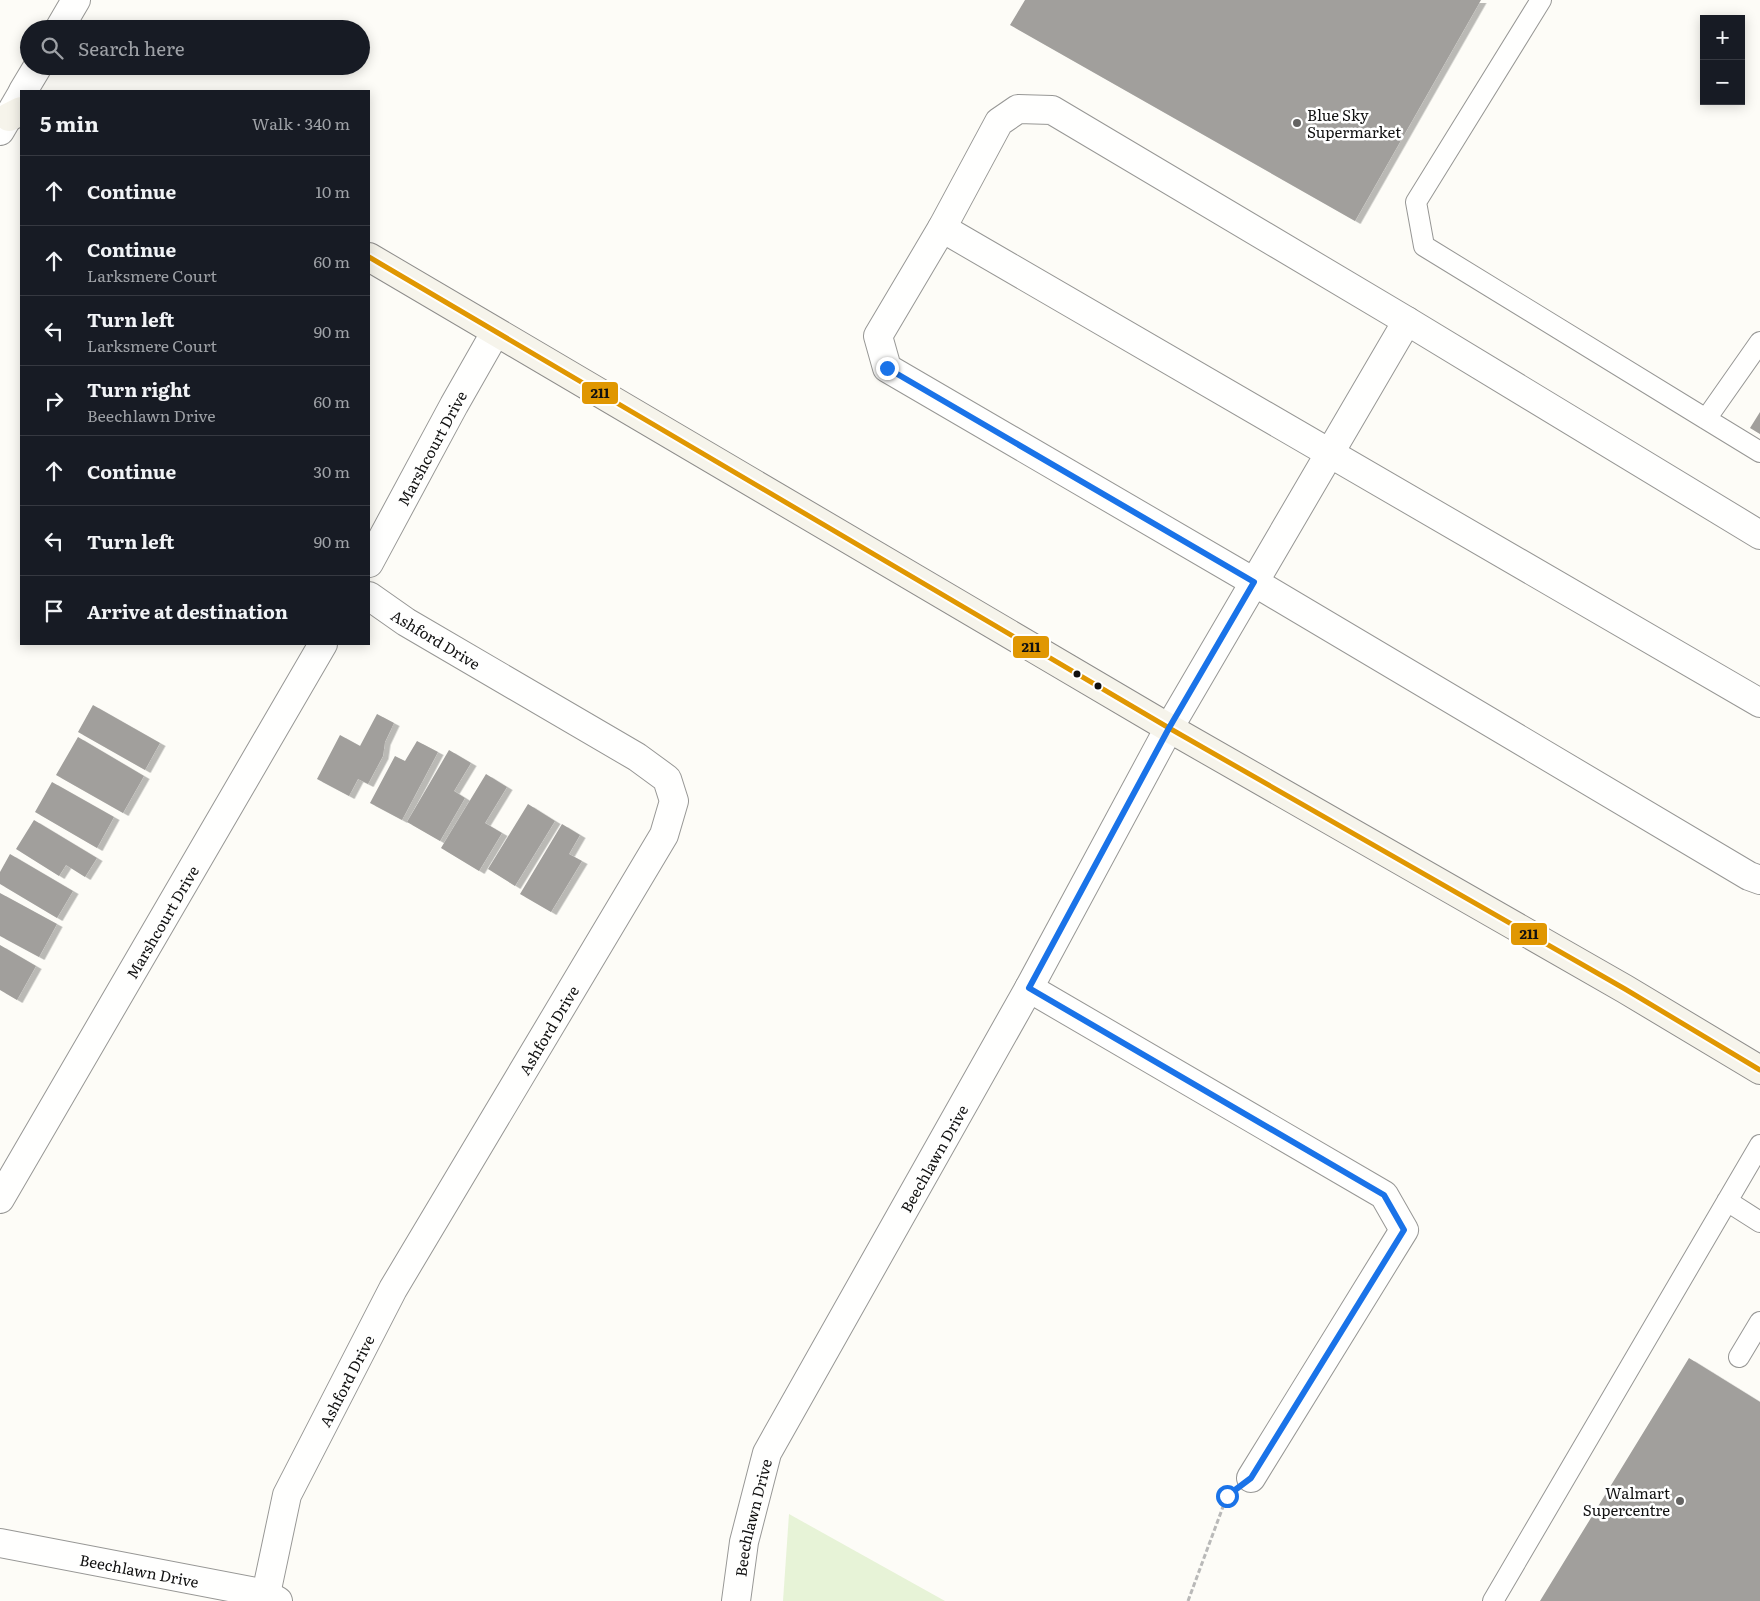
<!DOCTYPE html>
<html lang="en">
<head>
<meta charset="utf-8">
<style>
	:root { --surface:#171b24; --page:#20242c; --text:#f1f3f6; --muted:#9ea1a6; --line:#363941 }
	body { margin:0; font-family:Literata,serif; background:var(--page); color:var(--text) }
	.controls { position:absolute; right:15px; top:15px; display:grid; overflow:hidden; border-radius:0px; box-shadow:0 2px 12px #0003 }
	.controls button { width:45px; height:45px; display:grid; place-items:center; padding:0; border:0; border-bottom:1px solid var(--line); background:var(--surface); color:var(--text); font:25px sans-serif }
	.stop { position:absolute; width:15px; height:15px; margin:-11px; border:4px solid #1a73e8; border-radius:50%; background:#fff }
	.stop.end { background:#1a73e8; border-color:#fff; box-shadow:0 1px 5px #0008 }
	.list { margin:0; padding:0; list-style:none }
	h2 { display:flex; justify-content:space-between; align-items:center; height:65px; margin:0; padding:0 20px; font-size:21px }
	h2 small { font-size:16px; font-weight:400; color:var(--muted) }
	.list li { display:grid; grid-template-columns:32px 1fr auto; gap:15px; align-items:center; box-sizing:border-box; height:70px; padding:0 20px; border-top:1px solid var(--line) }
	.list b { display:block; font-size:19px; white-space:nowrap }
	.list p { margin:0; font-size:16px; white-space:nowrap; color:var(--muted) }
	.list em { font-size:16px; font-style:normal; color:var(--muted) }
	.icon { flex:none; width:28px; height:28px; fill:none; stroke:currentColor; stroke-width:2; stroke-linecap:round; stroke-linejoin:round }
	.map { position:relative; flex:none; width:1760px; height:1601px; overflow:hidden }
	.search { position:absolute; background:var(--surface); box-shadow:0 2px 12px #0003; left:20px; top:20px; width:350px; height:55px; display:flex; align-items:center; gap:12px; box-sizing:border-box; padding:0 18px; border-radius:28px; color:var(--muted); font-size:19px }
	.panel { position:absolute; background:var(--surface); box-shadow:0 2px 12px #0003; left:20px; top:90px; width:350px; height:555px; border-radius:0px }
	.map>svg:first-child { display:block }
	.green { fill:#e7f3d7 }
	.building { fill:#a19f9c; filter:url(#shadow) }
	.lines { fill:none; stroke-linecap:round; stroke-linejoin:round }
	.lane-casing { stroke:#979795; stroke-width:22 }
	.street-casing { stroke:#979795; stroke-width:30 }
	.secondary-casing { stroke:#8e8d8b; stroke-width:30 }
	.path { stroke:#b9b9b8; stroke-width:3; stroke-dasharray:5 2.5; stroke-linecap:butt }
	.lane { stroke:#fffffe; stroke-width:20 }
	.street { stroke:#fffffe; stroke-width:28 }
	.secondary { stroke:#f6f4eb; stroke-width:28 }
	.bus-1-casing { stroke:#fff; stroke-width:9 }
	.bus-1 { stroke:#e09702; stroke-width:5 }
	.route { stroke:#1a73e8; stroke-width:6 }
	.poi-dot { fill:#646362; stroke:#fff; stroke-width:2 }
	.bus-dot { fill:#111; stroke:#fff; stroke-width:2 }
	.labels { text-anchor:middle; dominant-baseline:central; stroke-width:5; stroke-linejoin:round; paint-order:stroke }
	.poi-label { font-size:15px; fill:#111; stroke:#fff; text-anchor:start }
	.street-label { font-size:15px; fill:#111; stroke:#fff }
	.line-badge { stroke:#fff; stroke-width:2 }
	.pale-badge-label { font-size:14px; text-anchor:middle; font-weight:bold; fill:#111 }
</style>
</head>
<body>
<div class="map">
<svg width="1760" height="1601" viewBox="0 0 1760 1601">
	<defs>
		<filter id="shadow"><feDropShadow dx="5.5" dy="3" stdDeviation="0" flood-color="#0004"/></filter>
	</defs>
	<rect width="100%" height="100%" fill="#fdfcf7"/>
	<path class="green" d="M789,1514L945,1601H783Z"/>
	<path class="building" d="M1025,0H1481L1355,221L1010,25Z
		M1760,412V434L1750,428Z
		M93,705L160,743L145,770L78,732Z
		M377,714L394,723L385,742L383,756L368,784L358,779L349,796L317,779L340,735L360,746Z
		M78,737L144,776L123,813L56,775Z
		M417,741L438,752L402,820L370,803L395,756L405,761Z
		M449,750L471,763L454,791L465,798L440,841L407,822Z
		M486,774L507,787L485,823L502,833L479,871L441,848Z
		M52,782L114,817L97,848L35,812Z
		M528,804L555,821L515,886L488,869Z
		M34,820L97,858L85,877L66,865L59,876L16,849Z
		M562,824L580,835L569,854L582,861L551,912L520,894Z
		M10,854L73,891L57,918L0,884V872Z
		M0,893L57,924L39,957L0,936Z
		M0,945L36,966L17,1000L0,990Z
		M1689,1358L1760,1402V1601H1540Z"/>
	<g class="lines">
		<defs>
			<path id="lane" d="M1541,0L1416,202L1424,246L1706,419
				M1760,342L1706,419L1760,452
				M1727,1201L1760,1222
				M1739,1357L1760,1322
				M1493,1601L1760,1145"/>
			<g id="street">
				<path d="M59,29L76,0"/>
				<path d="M23,91L38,66"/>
				<path d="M0,131L21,95"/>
				<path d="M942,228L1760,703"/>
				<path d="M1760,535L1407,321L1052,110L1018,109L999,122L942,228L878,336L887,368L1254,582L1749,876L1760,880"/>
				<path id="s1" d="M369,563L454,405L495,333"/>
				<path d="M1029,988L1384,1195L1404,1230L1251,1478"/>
				<path id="s2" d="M0,1199L323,644"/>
				<path id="s3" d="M0,1543L266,1594L278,1601"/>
				<path id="s4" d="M266,1594L287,1495L393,1289L664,835L674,801L667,779L637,757L406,622L369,596"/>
				<path id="s5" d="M736,1601L744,1542L767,1453L1029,988L1169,728L1407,321"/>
			</g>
			<path id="secondary" d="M9,117L21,111
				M369,257L1169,728L1625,989L1760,1070"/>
		</defs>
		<use href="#lane" class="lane-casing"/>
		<use href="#street" class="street-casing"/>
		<use href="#secondary" class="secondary-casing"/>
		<path class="path" d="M1188,1601L1227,1496"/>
		<use href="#lane" class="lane"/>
		<use href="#street" class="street"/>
		<use href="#secondary" class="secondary"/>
		<defs>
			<path id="bus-1" d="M369,257L1169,728L1625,989L1760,1070"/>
		</defs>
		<use href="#bus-1" class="bus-1-casing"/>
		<use href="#bus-1" class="bus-1"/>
	</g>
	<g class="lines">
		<path class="route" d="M887,368L1254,582L1169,728L1029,988L1384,1195L1404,1230L1251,1478L1227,1496"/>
	</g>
	<g class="poi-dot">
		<circle cx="1297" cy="123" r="5"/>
		<circle cx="1680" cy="1501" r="5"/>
	</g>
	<g class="bus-dot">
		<circle cx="1077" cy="674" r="4.5"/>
		<circle cx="1098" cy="686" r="4.5"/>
	</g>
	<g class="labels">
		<g class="poi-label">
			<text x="1307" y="114">Blue Sky<tspan x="1307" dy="17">Supermarket</tspan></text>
			<text x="1670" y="1492" text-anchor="end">Walmart<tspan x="1670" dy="17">Supercentre</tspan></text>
		</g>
		<g class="street-label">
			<text stroke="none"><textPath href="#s1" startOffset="131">Marshcourt Drive</textPath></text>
			<text transform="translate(436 639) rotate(31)">Ashford Drive</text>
			<text stroke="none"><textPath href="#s2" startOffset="321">Marshcourt Drive</textPath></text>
			<text stroke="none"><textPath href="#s4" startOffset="635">Ashford Drive</textPath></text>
			<text stroke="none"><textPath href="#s5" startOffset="490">Beechlawn Drive</textPath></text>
			<text stroke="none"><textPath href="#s4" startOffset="230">Ashford Drive</textPath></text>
			<text stroke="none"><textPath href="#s5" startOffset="85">Beechlawn Drive</textPath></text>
			<text stroke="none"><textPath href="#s3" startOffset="142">Beechlawn Drive</textPath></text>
		</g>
	</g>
	<g class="line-badge">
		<rect x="581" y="381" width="38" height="24" rx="5" fill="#e09702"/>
		<rect x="1012" y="635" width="38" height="24" rx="5" fill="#e09702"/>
		<rect x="1510" y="922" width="38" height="24" rx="5" fill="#e09702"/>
	</g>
	<g class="pale-badge-label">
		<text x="600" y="398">211</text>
		<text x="1031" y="652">211</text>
		<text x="1529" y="939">211</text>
	</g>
</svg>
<div class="controls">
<button>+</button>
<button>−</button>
</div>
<div class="stop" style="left:1227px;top:1496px"></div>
<div class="stop end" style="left:887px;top:368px"></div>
<div class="search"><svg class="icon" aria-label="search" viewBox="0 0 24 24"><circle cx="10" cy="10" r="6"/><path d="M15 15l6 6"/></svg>Search here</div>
<section class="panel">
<h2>5 min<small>Walk · 340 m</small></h2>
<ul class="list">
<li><svg class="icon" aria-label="ahead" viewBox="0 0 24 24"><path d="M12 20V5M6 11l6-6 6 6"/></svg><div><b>Continue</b></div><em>10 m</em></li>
<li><svg class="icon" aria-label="ahead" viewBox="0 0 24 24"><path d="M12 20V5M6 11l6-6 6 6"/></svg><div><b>Continue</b><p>Larksmere Court</p></div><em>60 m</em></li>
<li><svg class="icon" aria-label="left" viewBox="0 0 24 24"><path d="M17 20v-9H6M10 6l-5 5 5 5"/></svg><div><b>Turn left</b><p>Larksmere Court</p></div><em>90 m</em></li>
<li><svg class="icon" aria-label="right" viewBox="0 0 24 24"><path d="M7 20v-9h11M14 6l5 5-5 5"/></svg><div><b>Turn right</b><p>Beechlawn Drive</p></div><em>60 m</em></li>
<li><svg class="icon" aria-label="ahead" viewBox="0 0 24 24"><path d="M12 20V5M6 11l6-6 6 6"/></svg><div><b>Continue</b></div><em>30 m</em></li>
<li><svg class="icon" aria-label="left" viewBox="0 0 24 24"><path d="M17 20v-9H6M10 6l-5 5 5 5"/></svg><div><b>Turn left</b></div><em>90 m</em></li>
<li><svg class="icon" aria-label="arrive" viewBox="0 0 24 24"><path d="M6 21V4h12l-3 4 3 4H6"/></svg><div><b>Arrive at destination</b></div></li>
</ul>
</section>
</div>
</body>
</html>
